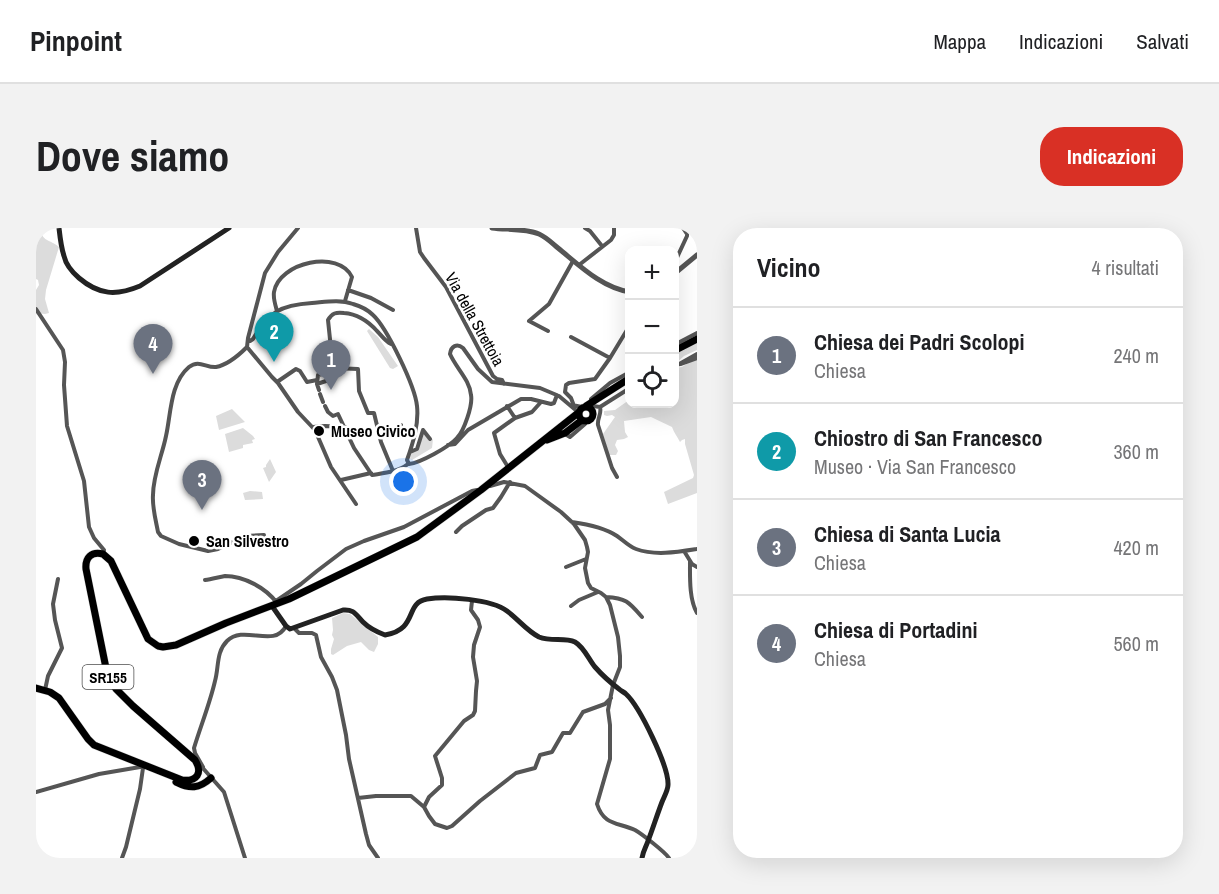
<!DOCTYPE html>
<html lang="it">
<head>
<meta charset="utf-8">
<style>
	:root { --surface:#fff; --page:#f2f2f2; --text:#202124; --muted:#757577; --line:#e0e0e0; --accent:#d93025 }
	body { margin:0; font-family:"Archivo Narrow",sans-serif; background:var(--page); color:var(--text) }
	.controls { position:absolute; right:18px; top:18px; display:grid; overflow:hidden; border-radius:12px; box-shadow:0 6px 24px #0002 }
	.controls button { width:54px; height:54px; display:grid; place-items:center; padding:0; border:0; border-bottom:2px solid var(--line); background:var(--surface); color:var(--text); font:30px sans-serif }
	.you { position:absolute; left:368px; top:254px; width:21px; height:21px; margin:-15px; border:4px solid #fff; border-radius:50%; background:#1a73e8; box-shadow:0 0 0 9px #1a73e833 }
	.badge { display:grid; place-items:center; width:39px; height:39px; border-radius:50%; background:var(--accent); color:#fff; font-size:20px; font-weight:700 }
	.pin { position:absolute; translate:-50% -50px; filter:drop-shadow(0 2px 3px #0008) }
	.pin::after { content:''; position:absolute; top:32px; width:21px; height:18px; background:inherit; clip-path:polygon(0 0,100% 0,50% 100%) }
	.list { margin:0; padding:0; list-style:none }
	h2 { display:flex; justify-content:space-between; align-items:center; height:78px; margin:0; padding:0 24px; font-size:26px }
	h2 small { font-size:20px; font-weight:400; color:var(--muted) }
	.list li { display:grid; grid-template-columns:39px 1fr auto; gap:18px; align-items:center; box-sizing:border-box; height:96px; padding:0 24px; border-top:2px solid var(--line) }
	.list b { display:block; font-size:22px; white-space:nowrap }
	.list p { margin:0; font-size:20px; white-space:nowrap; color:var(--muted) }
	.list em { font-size:20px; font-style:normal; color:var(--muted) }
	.icon { flex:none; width:33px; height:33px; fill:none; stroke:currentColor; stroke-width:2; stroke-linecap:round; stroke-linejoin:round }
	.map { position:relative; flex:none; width:661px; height:630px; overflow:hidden; border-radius:24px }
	header { display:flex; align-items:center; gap:36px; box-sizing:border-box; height:84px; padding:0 30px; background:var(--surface); border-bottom:2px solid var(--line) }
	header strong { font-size:28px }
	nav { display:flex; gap:33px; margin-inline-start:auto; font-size:21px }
	.intro { display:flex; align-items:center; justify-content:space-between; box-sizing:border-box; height:144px; padding:0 36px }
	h1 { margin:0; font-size:42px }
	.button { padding:15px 27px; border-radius:24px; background:var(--accent); color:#fff; font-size:21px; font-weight:700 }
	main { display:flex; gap:36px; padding:0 36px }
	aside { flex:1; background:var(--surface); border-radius:24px; box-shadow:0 6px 24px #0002 }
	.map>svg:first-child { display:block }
	.green { fill:#dcdcdc }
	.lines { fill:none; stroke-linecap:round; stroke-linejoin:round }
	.primary-casing { stroke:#dbdbdb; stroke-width:8 }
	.minor { stroke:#555; stroke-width:4 }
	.tertiary { stroke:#555; stroke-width:5 }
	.secondary { stroke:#222; stroke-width:5 }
	.primary { stroke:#000; stroke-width:7 }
	.poi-dot { fill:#000; stroke:#fff; stroke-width:2 }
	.labels { text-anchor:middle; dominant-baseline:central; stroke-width:5; stroke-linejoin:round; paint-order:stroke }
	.shield { fill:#fff; stroke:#4c4c4c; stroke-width:1.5 }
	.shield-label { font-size:15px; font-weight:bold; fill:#000 }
	.street-label { font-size:16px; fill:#000; stroke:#fff }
	.poi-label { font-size:16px; font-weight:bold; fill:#000; stroke:#fff; text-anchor:start }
</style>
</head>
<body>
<header>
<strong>Pinpoint</strong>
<nav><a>Mappa</a><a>Indicazioni</a><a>Salvati</a></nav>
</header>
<div class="intro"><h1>Dove siamo</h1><a class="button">Indicazioni</a></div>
<main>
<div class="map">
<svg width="661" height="630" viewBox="0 0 661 630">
	<rect width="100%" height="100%" fill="#fff"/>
	<path class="green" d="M0,0H5C5,14 14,11 23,19L10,62L9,71L13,85L9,86L1,85L0,87V62L3,57L2,52L0,51Z
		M333,101L342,109L362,138L357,141L354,140L331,103Z
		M661,113V122L648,128L639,136V125Z
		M661,129V265L632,276L628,264L657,250L658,247L649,216V211L646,212L644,214C641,208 638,205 636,199L615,189L588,193L589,204L592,209L588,211L581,212L579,217L582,223L580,227H573L567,206L579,189L576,187L571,188L568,187V183L579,182L593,172L594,176H638L639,140L646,139Z
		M196,181L209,194L183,202L180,188Z
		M207,200L217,208L219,211L216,212L217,215L207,217V220L193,224L189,206Z
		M386,202L393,213L397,211L396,220L376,232L374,231L375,225L381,220Z
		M234,231L240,244L233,254L227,240L230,239V237Z
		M214,263L226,264L227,271L209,272L207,265Z
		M307,385L314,386L342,409V416L338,424L333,422L325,414L311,418L297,427L295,426V421L298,411L296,407L297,402L296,390Z"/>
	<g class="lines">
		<defs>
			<path id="primary" d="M638,123L661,111
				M550,178L594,150
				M543 186a7 7 0 1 1 14 0a7 7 0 1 1-14 0Z
				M511,212L529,205L546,192
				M0,460L14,464L23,470L52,511L58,517L146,552C161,554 167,545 159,532L97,478L80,461L72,450L50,341C49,330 55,323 67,326L75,333L112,411L122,418L127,419L140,417L190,395L253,371L381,309L445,262L542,185
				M140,554C154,561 163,561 175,550"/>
		</defs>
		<use href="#primary" class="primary-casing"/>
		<path class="minor" d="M380,0L384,24L388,30L410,59L457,148L461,151L466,152L468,156
			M549,0L554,3L566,18
			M638,36L651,8V6L647,0
			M543,37L575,12L578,7V0
			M312,62L335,70L357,82
			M0,81L27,122L29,134L28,157L31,198L48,253L53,299L58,310L68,322L67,325
			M241,83C239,76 237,70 238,64C243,34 303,21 316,49L309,73
			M512,103L493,93L513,76L537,33
			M535,109L574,130
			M212,112L214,113L217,111C233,84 244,77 276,75C289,74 304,71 317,76C324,78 332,82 337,87C351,100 379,158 381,178C383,196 377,215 371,232L373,236C384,235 413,219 421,210C428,203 437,177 435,167C434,152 420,140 414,126C415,118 421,115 427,120L442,141L456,154L504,160L523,168L542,184
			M638,117L661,105
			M211,119L236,149L242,155L262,184L279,202L295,239L320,276
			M645,136L661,130
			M638,139L661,126
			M297,140L322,141L323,163L332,185H338L345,214L357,243
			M297,140L292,92C296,85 300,84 308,85C322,86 332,93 341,103C346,108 349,113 355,116
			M241,154L260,141L264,143L271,154L281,152
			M281,156L290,153L295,143
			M283,162L281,156L282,147L294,144
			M284,166L287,174
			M555,171L574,155L594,144
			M536,177L546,179
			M289,178L292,184L297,188L302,186L318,220L336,247C348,245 362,244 372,236
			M471,178L479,190
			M538,178L535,170L529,164L530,157L533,155L559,151L574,130L594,97
			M557,178L564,179L594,160
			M564,179C566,186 561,190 562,197L576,240L581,249
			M277,199L289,198L309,199
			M362,200L361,206H356V202L362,200L365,197
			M529,206L534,209L549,196
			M412,217L419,216L432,202L485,171H495L515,176L518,175L521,167
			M374,224L381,221L387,202L394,211
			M472,239L464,226L458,205L479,190L496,184L505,174
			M305,252L335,245
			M454,258L468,254L489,258L525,284L538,296L549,312L551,319L552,324L549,340L552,355L555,360L565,365L570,369L574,377L582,409L584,428V439L577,457L572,482L574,497V531L561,576C568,598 582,594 599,602C606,606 629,624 633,630
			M536,294C550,296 569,300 581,308C587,312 592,318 600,321C619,328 642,324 661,321
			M420,304L426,298L450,282L457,280L465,269L474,254
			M228,307L209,308L182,321L172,323L143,316L125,308L122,304C120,293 116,279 117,267C117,247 126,228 130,208C135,186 134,155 153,139C163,131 170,140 180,139C191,137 204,126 211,119L212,110L229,45L242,24L262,0
			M648,323L656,336L661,339
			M654,333C654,349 653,371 661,385
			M530,339L550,331
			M169,352C176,351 183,349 189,348C208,348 230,360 241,375
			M570,369C590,370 593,374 606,389
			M240,373L265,356L281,343L310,321L328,313L368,299L436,263L441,262
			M535,378L543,372L562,364
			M258,400L263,405H276L280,407L285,429L296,449L301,462L310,507L313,531L330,606L333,617L342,630
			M9,462L12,448L26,420L19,392L17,376L22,351
			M165,538L188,564L209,630
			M167,539L159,525L158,520C165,497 174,475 179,453C183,439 180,424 191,413C208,396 238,421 250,398
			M0,564L63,546L110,538
			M322,570L340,568H375L388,579L393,588L399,596L411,600L416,598L444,573L480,545L499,540L504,527L516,524L527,505H534L547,484L569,476L575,470
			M388,579L393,569L406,557V550L399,528L428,493L437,487L439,483L440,463L441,453L437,429L438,417L444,399L442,392L435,382L436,373
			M86,630L90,619L104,561L107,540"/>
		<path class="tertiary" d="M456,0C470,2 489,0 503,6C510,9 516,15 522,20C543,37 566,60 594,64
			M638,46L661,27"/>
		<path class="secondary" d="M23,0C24,9 25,19 28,28C30,37 36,44 43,50C63,67 80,68 104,58L193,0
			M236,378L250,398L254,401L307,382C318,381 320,387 327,394C333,400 341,404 349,407C383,401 368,375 391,371C411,368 455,371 471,383C482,391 491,403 503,409C515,414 529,409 539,414C548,419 553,432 559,439C566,447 575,455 583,461C585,463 588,464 590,466C604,479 633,539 632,557C632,562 628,569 626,574C621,587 617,600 612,613C610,619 607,623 606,630"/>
		<use href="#primary" class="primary"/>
	</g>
	<g class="poi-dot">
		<circle cx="283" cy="203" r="6"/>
		<circle cx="158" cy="313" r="6"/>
	</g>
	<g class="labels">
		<rect class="shield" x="46.5" y="437" width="51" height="24" rx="4.5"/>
		<g class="shield-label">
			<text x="72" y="449">SR155</text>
		</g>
		<g class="street-label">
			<text transform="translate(439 91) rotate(61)">Via della Strettoia</text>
		</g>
		<g class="poi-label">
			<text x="295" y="203">Museo Civico</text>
			<text x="170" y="313">San Silvestro</text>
		</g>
	</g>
</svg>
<div class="controls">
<button>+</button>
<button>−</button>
<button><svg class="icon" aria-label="locate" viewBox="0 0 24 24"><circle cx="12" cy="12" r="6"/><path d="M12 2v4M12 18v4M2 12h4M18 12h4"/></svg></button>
</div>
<div class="you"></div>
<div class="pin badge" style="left:295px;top:162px;background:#6b7280">1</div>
<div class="pin badge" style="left:238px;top:134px;background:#0f9aa8">2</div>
<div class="pin badge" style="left:166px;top:282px;background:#6b7280">3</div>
<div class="pin badge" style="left:117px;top:146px;background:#6b7280">4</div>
</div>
<aside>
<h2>Vicino<small>4 risultati</small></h2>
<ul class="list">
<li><span class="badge" style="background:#6b7280">1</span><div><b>Chiesa dei Padri Scolopi</b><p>Chiesa</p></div><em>240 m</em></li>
<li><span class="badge" style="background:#0f9aa8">2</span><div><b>Chiostro di San Francesco</b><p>Museo · Via San Francesco</p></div><em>360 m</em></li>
<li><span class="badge" style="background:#6b7280">3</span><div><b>Chiesa di Santa Lucia</b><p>Chiesa</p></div><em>420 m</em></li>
<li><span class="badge" style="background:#6b7280">4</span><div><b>Chiesa di Portadini</b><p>Chiesa</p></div><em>560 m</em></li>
</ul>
</aside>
</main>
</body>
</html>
